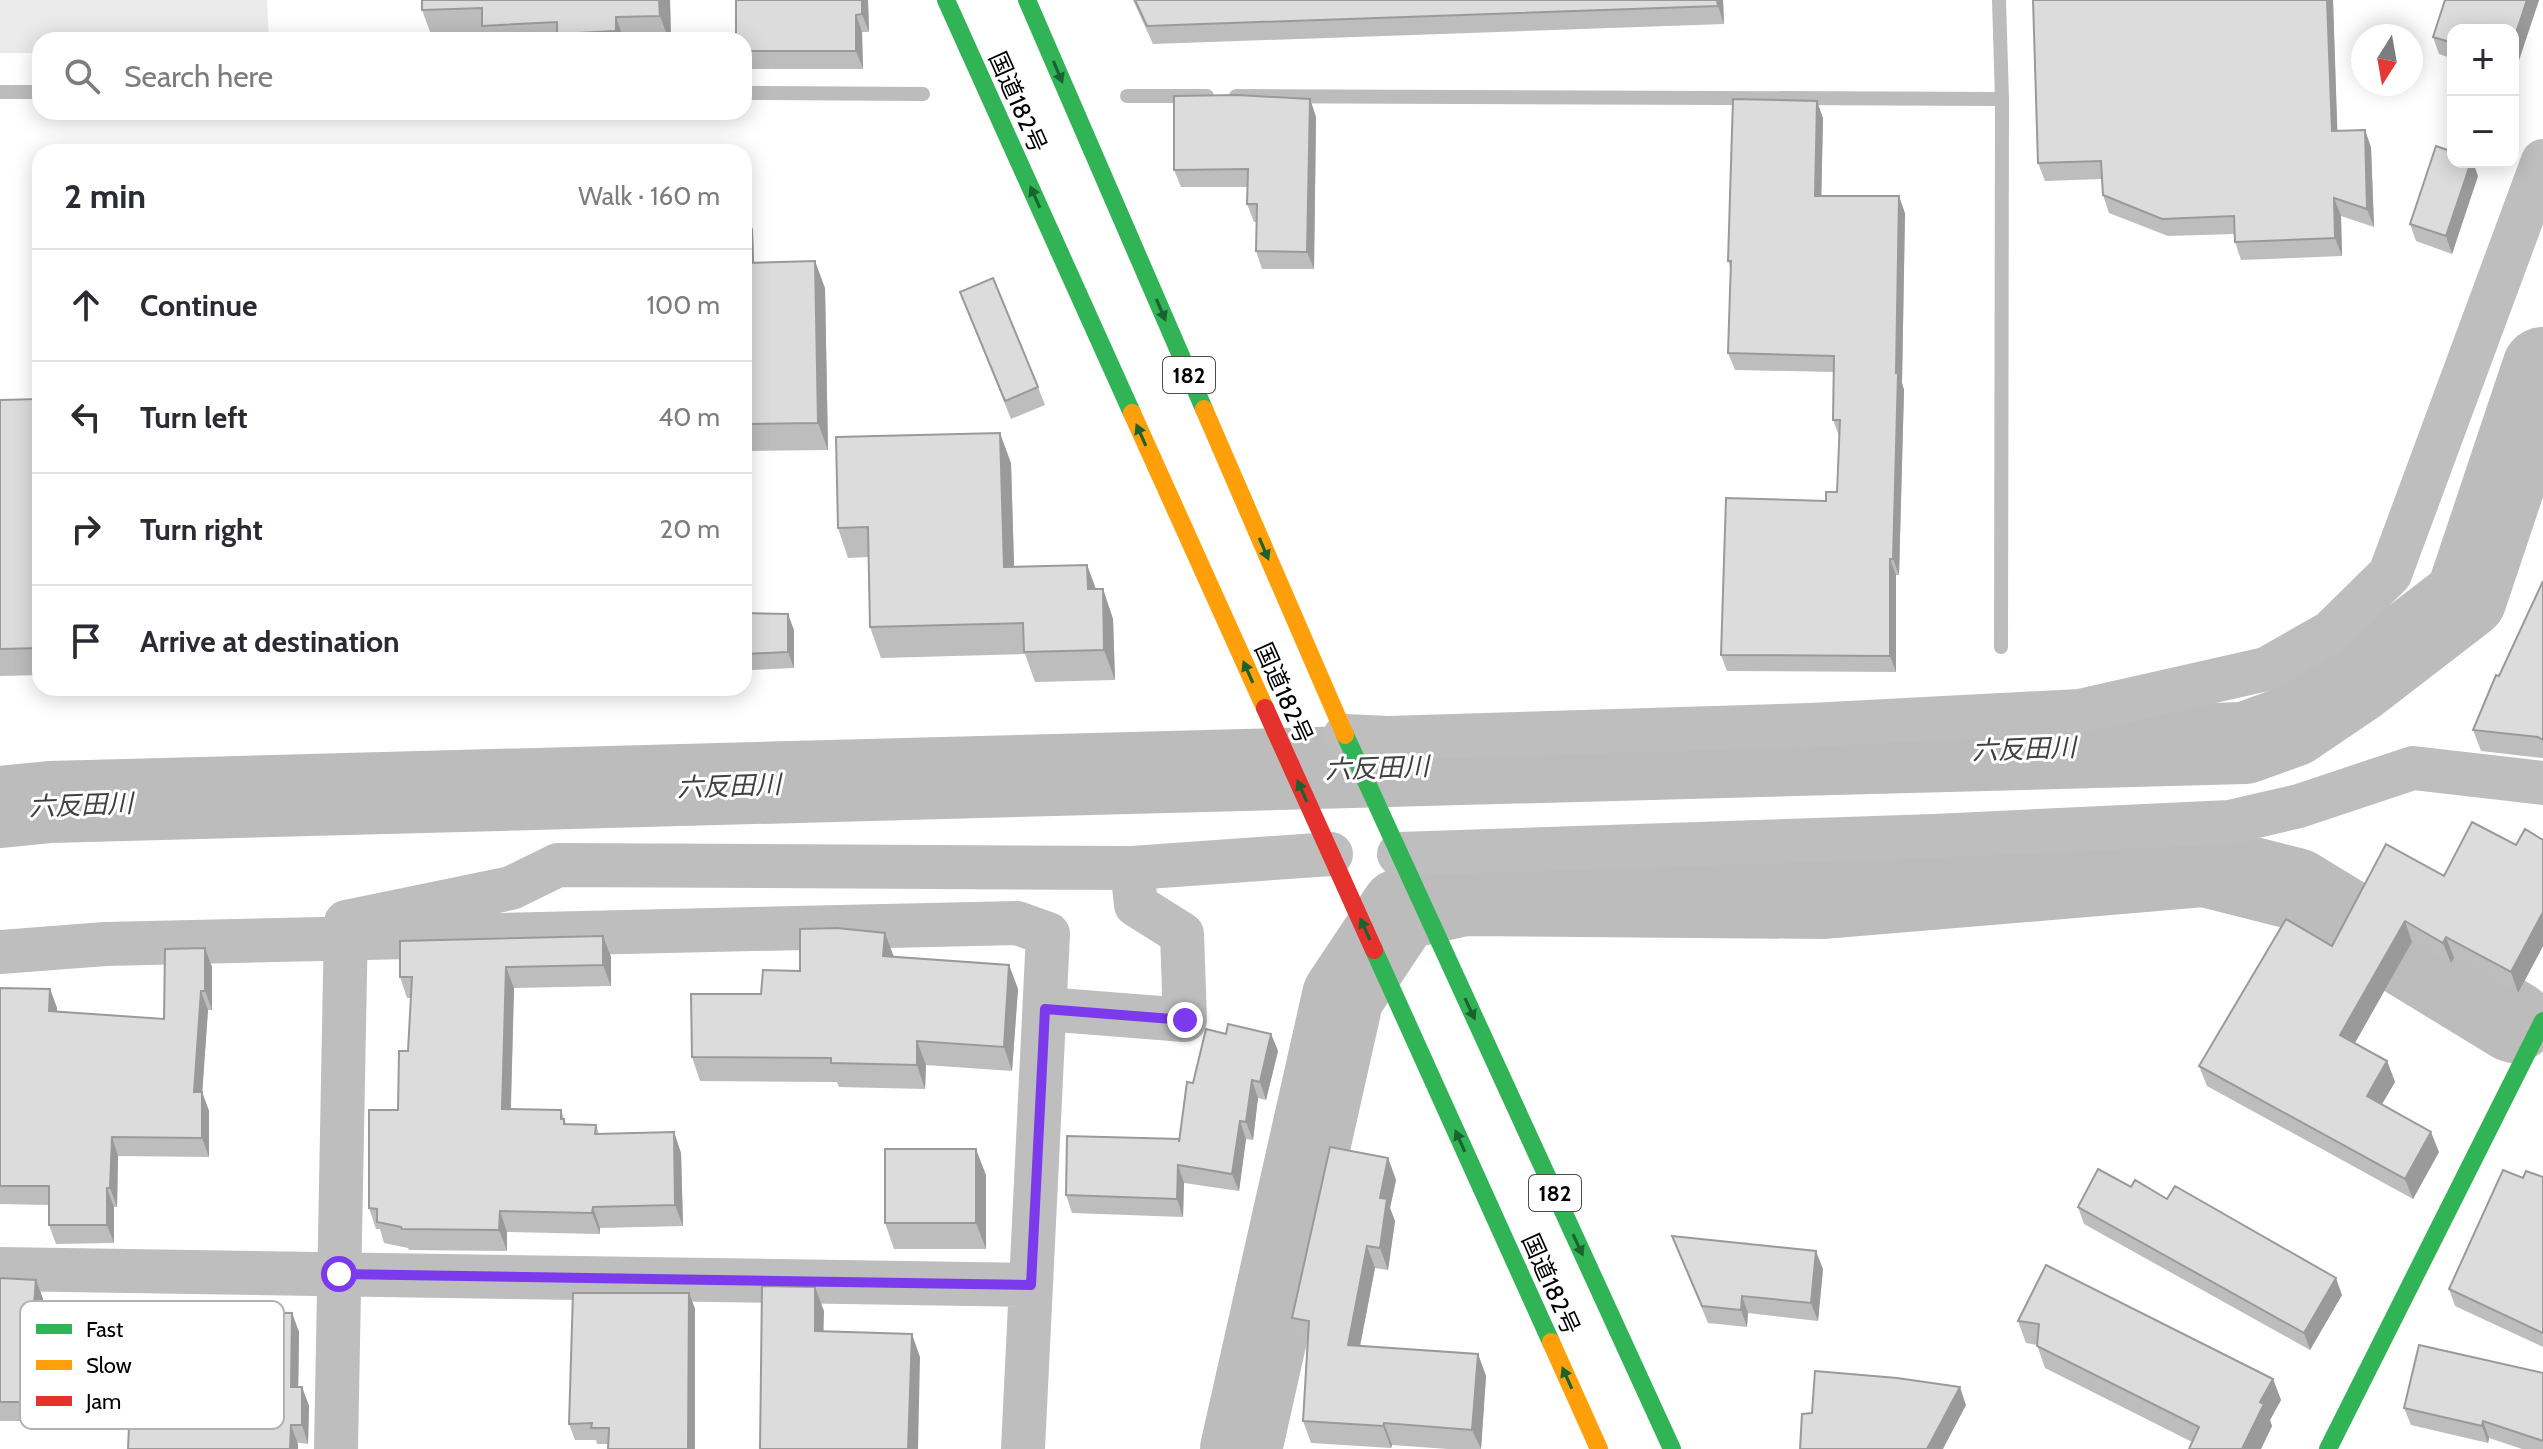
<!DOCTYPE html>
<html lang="en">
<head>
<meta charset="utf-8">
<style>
	:root { --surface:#fff; --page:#f2f2f3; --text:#2b2b33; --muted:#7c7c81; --line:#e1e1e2 }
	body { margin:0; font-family:Cabin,"Noto Sans JP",sans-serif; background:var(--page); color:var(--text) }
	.controls { position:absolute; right:24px; top:24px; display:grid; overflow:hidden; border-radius:16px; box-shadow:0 4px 20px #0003 }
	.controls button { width:72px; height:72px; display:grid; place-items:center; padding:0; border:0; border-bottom:2px solid var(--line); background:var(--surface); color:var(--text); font:40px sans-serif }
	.compass { position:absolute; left:2351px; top:24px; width:72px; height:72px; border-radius:50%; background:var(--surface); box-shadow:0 4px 20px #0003; rotate:191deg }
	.stop { position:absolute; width:24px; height:24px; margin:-18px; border:6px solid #7c3aed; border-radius:50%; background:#fff }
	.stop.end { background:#7c3aed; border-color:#fff; box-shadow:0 2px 8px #0008 }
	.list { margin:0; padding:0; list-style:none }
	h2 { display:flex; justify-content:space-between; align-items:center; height:104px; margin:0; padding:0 32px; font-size:34px }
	h2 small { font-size:26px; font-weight:400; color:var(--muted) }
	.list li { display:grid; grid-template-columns:52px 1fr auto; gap:24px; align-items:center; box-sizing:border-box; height:112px; padding:0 32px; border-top:2px solid var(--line) }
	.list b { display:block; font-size:30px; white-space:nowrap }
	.list em { font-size:26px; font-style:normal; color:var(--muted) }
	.icon { flex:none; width:44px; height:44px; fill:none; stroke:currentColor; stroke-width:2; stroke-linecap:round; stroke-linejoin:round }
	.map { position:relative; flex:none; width:2543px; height:1449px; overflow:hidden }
	.search { position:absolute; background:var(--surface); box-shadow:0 4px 20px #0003; left:32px; top:32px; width:720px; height:88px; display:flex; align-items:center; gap:20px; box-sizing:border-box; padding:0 28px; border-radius:24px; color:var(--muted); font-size:30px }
	.panel { position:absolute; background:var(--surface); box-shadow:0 4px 20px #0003; left:32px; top:144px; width:720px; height:552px; border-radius:24px }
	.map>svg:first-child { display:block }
	.green { fill:#eaeaea }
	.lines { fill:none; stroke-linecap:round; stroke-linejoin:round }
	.stream { stroke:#bcbcbc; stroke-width:14 }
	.river { stroke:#bcbcbc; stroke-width:82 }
	.street { stroke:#bebebe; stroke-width:44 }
	.fast { stroke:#30b455; stroke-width:18 }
	.slow { stroke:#ff9f0a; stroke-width:18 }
	.jam { stroke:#e5322d; stroke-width:18 }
	.wall { fill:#bdbdbd }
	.shaded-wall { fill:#9a9a9a }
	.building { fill:#dcdcdc; stroke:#9a9a9a; stroke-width:2 }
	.oneway { fill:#1a632f }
	.route { stroke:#7c3aed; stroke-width:10 }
	.labels { text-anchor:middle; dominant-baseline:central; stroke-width:6; stroke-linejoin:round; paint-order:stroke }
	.shield { fill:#fff; stroke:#4c4c4c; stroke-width:2 }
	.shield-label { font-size:22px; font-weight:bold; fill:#000 }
	.street-label { font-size:24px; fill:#000; stroke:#fff }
	.water-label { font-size:26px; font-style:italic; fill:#404040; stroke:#fff }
	.key { fill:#fff; stroke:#b2b2b2; stroke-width:2 }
	.key-label { font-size:22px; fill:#000 }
</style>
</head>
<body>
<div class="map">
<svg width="2543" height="1449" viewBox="0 0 2543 1449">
	<rect width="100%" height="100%" fill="#fff"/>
	<path class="green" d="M0,0H267L269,39L40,40V53H0Z"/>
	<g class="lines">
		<path class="stream" d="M0,92H40
			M744,93L923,94
			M1127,96H1207
			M1236,96L2002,99L1999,0
			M2001,647L2002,99
			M1999,859V884"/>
		<path class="river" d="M0,807L50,802L2245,743L2292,726L2357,682L2466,598L2543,368
			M1241,1449L1343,996L1401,909L1464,895L1824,898L2205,866L2296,889L2514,1022"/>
		<path class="street" d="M1345,736L1388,738L1810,725L2080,711L2266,669L2331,632L2390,574L2543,161
			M1399,854L1934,836L2230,822L2299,806L2413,768L2543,783
			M0,952L105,944L1017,923L1048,934L1023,1449
			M1045,1009L1185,1020L1182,934L1136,905L1132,868
			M0,1269L1031,1285
			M336,1449L346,922L511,888L558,865L1132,868L1331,854"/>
		<path class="fast" d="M946,0L1132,413
			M1027,0L1204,409
			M1345,735L1672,1449
			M1374,950L1551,1342
			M2328,1449L2543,1021"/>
		<path class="slow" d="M1204,409L1345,735
			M1132,413L1265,708
			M1551,1342L1599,1449"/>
		<path class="jam" d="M1265,708L1374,950"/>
	</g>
	<path class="wall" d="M670,0L671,40H433L422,10Z
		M868,0L869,32H862L863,69H744V40Z
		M1133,0H1723L1724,24L1153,44Z
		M2033,0H2333L2337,131L2371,147L2374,227L2341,216L2342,256L2241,260L2235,242V234L2168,236L2109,213L2103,195L2102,179L2045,181L2038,163Z
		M2445,0H2539L2513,78V30H2453V59L2439,54L2433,37Z
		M1310,99L1316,117L1314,269H1262L1256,251V222H1254L1247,204L1248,187H1181L1174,170Z
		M1823,118L1821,196L1905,213L1902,383L1904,390L1899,575H1896V672L1727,671L1721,655L1826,501L1837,492L1839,436L1833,420L1834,372L1735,370L1728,353L1731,269L1728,261Z
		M2478,176L2452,254L2416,241L2410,224Z
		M744,205L753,230L754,263L825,288L828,450L745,451L744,448Z
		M960,292L1038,387L1045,405L1011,419Z
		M40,399V675L0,676V400Z
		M1011,463L1014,567L1087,565L1096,589H1103L1113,619L1115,680L1035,682L1025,654L881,658L870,627L868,557L848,558L838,528Z
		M2543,581V758L2481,751L2473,730Z
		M794,630V668L751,670L745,654Z
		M535,688H586V692H537Z
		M2543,840V946L2518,993L2454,958L2451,963L2412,942L2355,1043L2387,1061L2395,1082L2382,1104L2439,1152L2413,1199L2207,1086L2199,1066L2332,946L2444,876L2516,845Z
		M205,948L212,967V1010H208L202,1092L209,1111V1157L118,1156L117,1207H114V1243L56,1244L49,1225V1205L0,1204V988L50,989L57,1008V1011L164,1019Z
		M611,957V986L514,988L511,1109L561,1110L566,1124L596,1125L599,1134L674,1132L681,1153L683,1226L600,1228V1234L507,1232V1251L409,1250L408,1248L384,1243L380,1229H376L369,1208L398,1110L408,1051L411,998H407L400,977Z
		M894,957L1009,965L1018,989L1012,1071L926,1065L925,1089L839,1087L837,1082L700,1081L692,1057L761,994L800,971Z
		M1226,1034H1271L1278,1051L1266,1100L1258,1098L1253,1140L1246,1139L1239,1191L1184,1183L1183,1217L1072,1213L1066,1195L1179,1139L1193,1083Z
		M1388,1158L1396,1180L1390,1208L1395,1221L1388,1270L1375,1268L1360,1346L1478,1354L1486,1376L1481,1449H1448L1392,1445L1391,1448L1311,1443L1303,1421L1307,1341L1300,1340L1292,1318Z
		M986,1175V1249H894L885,1223Z
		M2543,1177V1347L2455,1306L2449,1289L2523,1178Z
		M2131,1187L2342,1295L2310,1350L2084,1224L2078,1207Z
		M1672,1236L1823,1269L1818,1321L1748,1313L1747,1327L1708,1323Z
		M2046,1265L2273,1379L2281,1400L2270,1420L2272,1426L2261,1449H2189L2192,1442L2045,1368L2037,1345L2026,1343L2018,1321Z
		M0,1278L36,1280L43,1299L40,1329L127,1328L144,1322L211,1311L292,1313L299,1332L298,1387H302L309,1406L308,1444L129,1421H0Z
		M689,1293L695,1309L608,1444H597L596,1440H575L569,1424Z
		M2543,1373V1449H2522L2489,1438L2488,1443L2411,1425L2404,1408Z"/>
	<path class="shaded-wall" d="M659,0H670L671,40H669L660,16Z
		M862,0H868L869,32L862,14Z
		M1717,0H1723L1724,24L1718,6Z
		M2327,0H2333L2338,149L2332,131Z
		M2527,0H2539L2513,78V42Z
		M856,15L862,32L863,69L856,51Z
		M616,17L624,40H619L616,31Z
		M1310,99L1316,117L1314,269L1307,252Z
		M1817,101L1823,118L1821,213L1815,196Z
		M2365,130L2371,147L2374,227L2367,209Z
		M2471,162H2473L2478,176L2452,254L2446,236Z
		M1899,196L1905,213L1902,383L1904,390L1899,575L1893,559Z
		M2334,198L2341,216L2342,256L2335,238Z
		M744,205L753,230L755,290L745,263Z
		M815,261L825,288L828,450L818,423Z
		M1000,433L1011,463L1015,597L1004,567Z
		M1890,559L1896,575V672L1890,656Z
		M1087,565L1098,595L1088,589Z
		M1103,589L1113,619L1115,680L1104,650Z
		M788,614L794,630V668L788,652Z
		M2543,912V946L2518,993L2511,972Z
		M2405,921L2412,942L2348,1055L2340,1035Z
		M885,933L894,957L883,956Z
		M603,936L611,957V986L603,965Z
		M2446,937L2454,958L2451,963L2443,943Z
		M205,948L212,967V1010L205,991Z
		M1009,965L1018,989L1012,1071L1004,1047Z
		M506,967L514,988L510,1130L502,1109Z
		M50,989L57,1008L56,1030L49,1011Z
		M201,991L208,1010L201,1111L194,1092Z
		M1271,1034L1278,1051L1266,1100L1260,1082Z
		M917,1041L926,1065L925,1089L917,1065Z
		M2387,1061L2395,1082L2375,1116L2367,1096Z
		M1252,1080L1258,1098L1253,1140L1246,1122Z
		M202,1092L209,1111V1157L202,1138Z
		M1240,1121L1246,1139L1239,1191L1232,1174Z
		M674,1132L681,1153L683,1226L675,1205Z
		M2431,1132L2439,1152L2413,1199L2405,1179Z
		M112,1137L118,1156L117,1207L110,1188Z
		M976,1149L986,1175V1249L976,1223Z
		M1388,1158L1396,1180L1390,1208L1395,1221L1388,1270L1380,1248V1198Z
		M1178,1165L1184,1183L1183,1217L1177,1199Z
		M107,1188L114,1207V1243L107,1225Z
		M593,1207L600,1228V1234L592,1213Z
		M500,1211L507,1232V1251L499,1230Z
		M1367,1246L1375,1268L1356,1367L1348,1345Z
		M1816,1251L1823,1269L1818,1321L1811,1303Z
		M2336,1278L2342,1295L2310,1350L2304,1333Z
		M36,1280L43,1299L39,1349L32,1330Z
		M815,1287L824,1311L823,1355L815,1331Z
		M689,1293L695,1309V1449H688Z
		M1742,1296L1748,1313L1747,1327L1741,1310Z
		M292,1313L299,1332L298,1406L291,1387Z
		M912,1334L920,1357L918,1449H908Z
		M1478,1354L1486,1376L1481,1449L1472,1430Z
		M2273,1379L2281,1400L2270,1420L2272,1426L2261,1449H2242L2260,1402Z
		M302,1387L309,1406L308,1444L302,1425Z
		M1960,1387L1966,1405L1943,1449H1927Z
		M2483,1421L2489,1438L2488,1443L2482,1426Z
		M1384,1423L1392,1445L1391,1448L1383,1426Z
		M291,1425L298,1444V1449H290Z"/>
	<path class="building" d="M422,0H659L660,16L616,17V31L557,34V22L482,26V8L422,10Z
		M736,0H862V14L856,15V51H744V40H736Z
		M1135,0H1717L1718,6L1147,26Z
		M2033,0H2327L2332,131L2365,130L2367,209L2334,198L2335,238L2235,242L2234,216L2162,219L2103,195L2101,161L2038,163Z
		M2445,0H2527L2513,42V30H2453V43L2433,37Z
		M1237,95L1310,99L1307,252L1256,251L1257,204H1247L1248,169L1174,170V96Z
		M1733,99L1817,101L1815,196H1899L1896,373H1898L1893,559H1890V656L1721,655L1726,498L1826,501V492H1837L1840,420H1833L1834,356L1728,353L1731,261H1728Z
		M2436,146L2453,152V162H2471L2446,236L2410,224Z
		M744,230L745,263L815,261L818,423L744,424Z
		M993,278L1038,387L1005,401L960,292Z
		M40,399V648L0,649V400Z
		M1000,433L1004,567L1087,565L1088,589H1103L1104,650L1024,652L1023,623L870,627L868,527L838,528L836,437Z
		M2543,581V740L2538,737L2473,730L2496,675L2499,676Z
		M744,613L788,614V652L745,654Z
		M2472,822L2516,845L2525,829L2543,840V912L2511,972L2446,937L2443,943L2405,921L2340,1035L2387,1061L2367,1096L2431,1132L2405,1179L2199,1066L2286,919L2332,946L2386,844L2444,876Z
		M837,928L885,933L883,956L1009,965L1004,1047L917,1041V1065L831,1063V1058L692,1057L691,994H761L763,970L800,971V929Z
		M603,936V965L506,967L502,1109L561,1110V1119H564V1124L596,1125L595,1134L674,1132L675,1205L593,1207L592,1213L500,1211L499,1230L402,1229L401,1227L377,1222V1209L369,1208V1110H398L399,1051H408L412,977H400V941Z
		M205,948V991H201L194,1092H202V1138L112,1137L110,1188H107V1225H49V1186H0V988L50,989L49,1011L164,1019L165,949Z
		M1228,1024L1271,1034L1260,1082L1252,1080L1246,1122L1240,1121L1232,1174L1178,1165L1177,1199L1066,1195L1067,1136L1179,1139V1142L1187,1082L1193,1083L1206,1029L1226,1034Z
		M1330,1147L1388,1158L1380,1198L1387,1199L1380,1248L1367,1246L1348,1345L1478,1354L1472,1430L1384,1423L1383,1426L1303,1421L1309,1321L1292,1318Z
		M885,1149H976V1223H885Z
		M2098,1169L2131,1187L2135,1180L2167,1199L2175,1186L2336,1278L2304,1333L2078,1207Z
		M2503,1170L2523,1178L2526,1171L2543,1177V1333L2449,1289Z
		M1672,1236L1816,1251L1811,1303L1742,1296L1741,1310L1702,1306Z
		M2046,1265L2273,1379L2260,1402L2264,1404L2242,1449H2189L2199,1427L2037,1346L2039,1324L2018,1321Z
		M0,1278L36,1280L32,1330L127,1328V1322H144V1302H208V1311L292,1313L291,1387H302V1425H291L290,1449H128L130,1402H0Z
		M762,1286L815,1287V1331L912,1334L908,1449H760Z
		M573,1293H689L688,1449H608L609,1428H591L592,1423L569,1424Z
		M2419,1345L2543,1373V1441L2483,1421L2482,1426L2404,1408Z
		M1815,1371L1897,1378L1960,1387L1927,1449H1800L1802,1414L1812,1413Z"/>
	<defs><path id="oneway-solid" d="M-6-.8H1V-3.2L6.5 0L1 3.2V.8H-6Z" transform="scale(2)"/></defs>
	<g class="oneway">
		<use href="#oneway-solid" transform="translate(1058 72) rotate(67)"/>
		<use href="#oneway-solid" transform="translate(1035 197) rotate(-114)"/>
		<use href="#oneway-solid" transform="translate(1161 310) rotate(67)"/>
		<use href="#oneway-solid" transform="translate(1141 435) rotate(-114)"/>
		<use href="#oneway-solid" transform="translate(1264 549) rotate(67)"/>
		<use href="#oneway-solid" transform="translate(1248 672) rotate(-114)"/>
		<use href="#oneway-solid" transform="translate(1302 791) rotate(-114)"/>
		<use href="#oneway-solid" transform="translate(1365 929) rotate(-114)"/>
		<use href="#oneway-solid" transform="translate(1470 1009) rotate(65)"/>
		<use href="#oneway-solid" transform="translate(1460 1141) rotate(-114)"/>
		<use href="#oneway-solid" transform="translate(1578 1245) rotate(65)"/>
		<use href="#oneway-solid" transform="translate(1567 1378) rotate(-114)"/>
	</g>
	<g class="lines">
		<path class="route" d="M339,1274L1031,1285L1045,1009L1185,1020"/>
	</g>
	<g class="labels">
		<g class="shield">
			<rect x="1163" y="357" width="52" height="36" rx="6"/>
			<rect x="1529" y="1175" width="52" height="36" rx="6"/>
		</g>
		<g class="shield-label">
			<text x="1189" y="375">182</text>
			<text x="1555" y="1193">182</text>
		</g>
		<g class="street-label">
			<text transform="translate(1018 102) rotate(66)">国道182号</text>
			<text transform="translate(1284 693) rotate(66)">国道182号</text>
			<text transform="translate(1551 1284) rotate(66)">国道182号</text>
		</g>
		<g class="water-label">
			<text transform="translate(2024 749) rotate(-2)">六反田川</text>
			<text transform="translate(1377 768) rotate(-2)">六反田川</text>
			<text transform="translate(729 786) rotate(-2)">六反田川</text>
			<text transform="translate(81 805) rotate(-2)">六反田川</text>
		</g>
	</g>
	<rect x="20" y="1301" width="264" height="128" rx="12" class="key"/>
	<rect x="36" y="1324" width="36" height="10" fill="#30b455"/>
	<rect x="36" y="1360" width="36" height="10" fill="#ff9f0a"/>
	<rect x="36" y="1396" width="36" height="10" fill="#e5322d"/>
	<g class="key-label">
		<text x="86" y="1337">Fast</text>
		<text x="86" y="1373">Slow</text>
		<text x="86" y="1409">Jam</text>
	</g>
</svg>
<div class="controls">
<button>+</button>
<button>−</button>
</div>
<svg class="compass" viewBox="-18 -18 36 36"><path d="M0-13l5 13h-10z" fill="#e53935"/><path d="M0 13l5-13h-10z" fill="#7c7c81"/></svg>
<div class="stop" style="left:339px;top:1274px"></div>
<div class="stop end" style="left:1185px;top:1020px"></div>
<div class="search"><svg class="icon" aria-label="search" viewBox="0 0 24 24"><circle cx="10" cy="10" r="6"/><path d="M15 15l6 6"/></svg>Search here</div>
<section class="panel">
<h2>2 min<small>Walk · 160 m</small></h2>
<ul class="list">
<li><svg class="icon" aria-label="ahead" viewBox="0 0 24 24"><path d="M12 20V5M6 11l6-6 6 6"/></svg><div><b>Continue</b></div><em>100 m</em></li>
<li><svg class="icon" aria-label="left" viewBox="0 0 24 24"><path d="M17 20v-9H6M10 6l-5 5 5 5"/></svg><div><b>Turn left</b></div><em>40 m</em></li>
<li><svg class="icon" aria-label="right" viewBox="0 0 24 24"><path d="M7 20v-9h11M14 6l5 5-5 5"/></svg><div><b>Turn right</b></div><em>20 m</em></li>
<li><svg class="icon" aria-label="arrive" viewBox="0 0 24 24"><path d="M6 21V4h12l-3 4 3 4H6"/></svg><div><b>Arrive at destination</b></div></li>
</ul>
</section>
</div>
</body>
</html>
